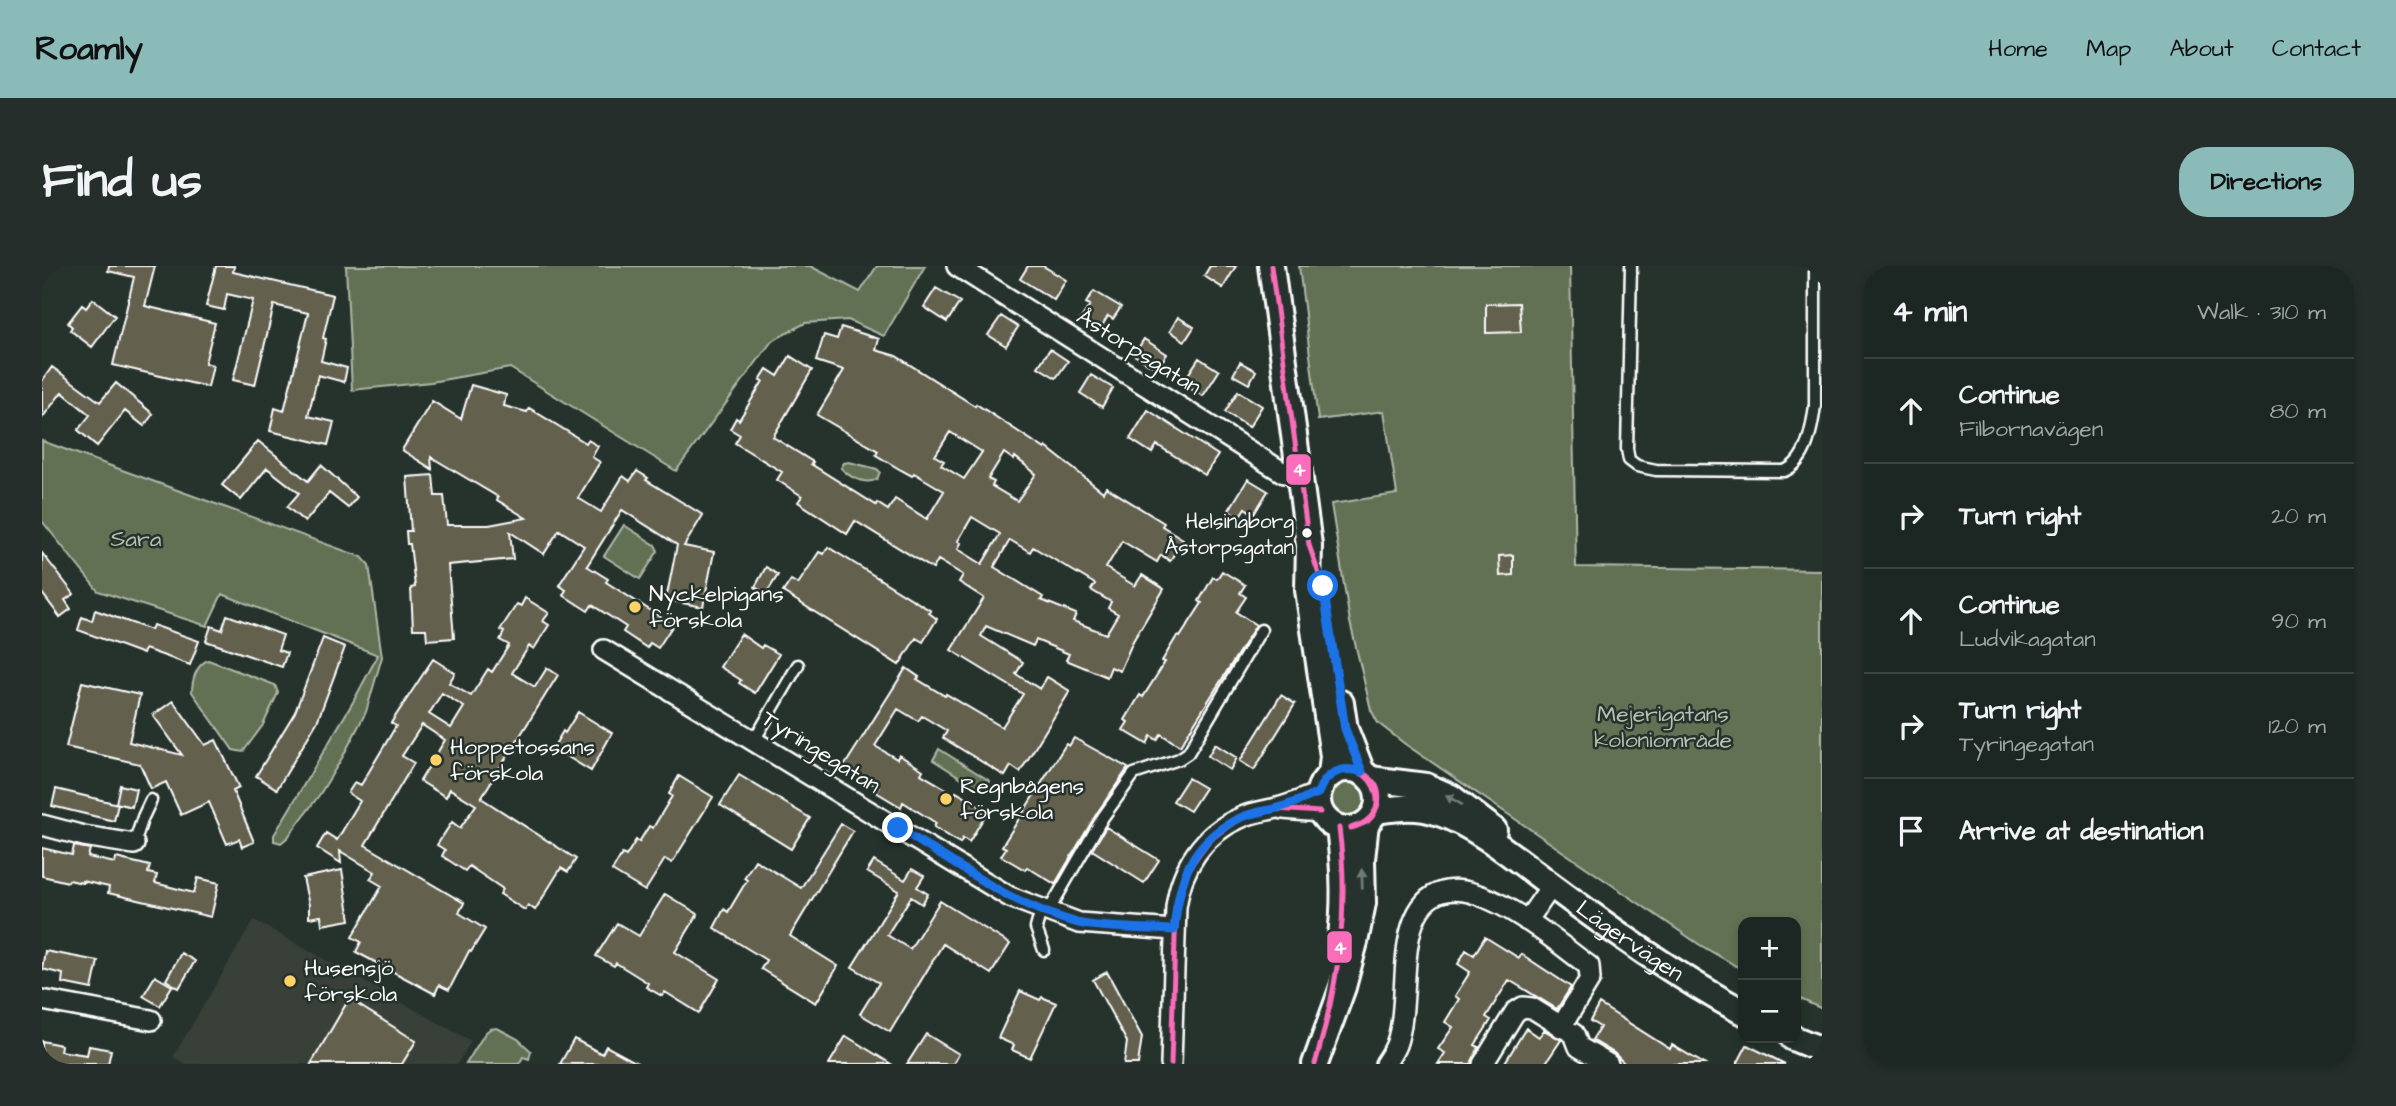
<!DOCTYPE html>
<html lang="en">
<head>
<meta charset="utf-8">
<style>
	:root { --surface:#1c2622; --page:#252e2a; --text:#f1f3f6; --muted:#a0a5a5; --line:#3a4340; --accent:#8bbbb9 }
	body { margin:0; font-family:"Architects Daughter",sans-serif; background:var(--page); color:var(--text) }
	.controls { position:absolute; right:21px; bottom:21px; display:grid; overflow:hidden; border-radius:14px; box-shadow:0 4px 10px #0003 }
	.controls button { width:63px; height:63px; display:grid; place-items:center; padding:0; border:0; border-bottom:2px solid var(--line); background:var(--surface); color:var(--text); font:35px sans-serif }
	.stop { position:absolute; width:21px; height:21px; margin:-16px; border:5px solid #1a73e8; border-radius:50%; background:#fff }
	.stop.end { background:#1a73e8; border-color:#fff; box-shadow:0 2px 7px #0008 }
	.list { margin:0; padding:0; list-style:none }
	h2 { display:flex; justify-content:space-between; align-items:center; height:91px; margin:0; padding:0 28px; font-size:30px }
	h2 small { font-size:23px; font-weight:400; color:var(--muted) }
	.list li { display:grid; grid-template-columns:46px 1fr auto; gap:21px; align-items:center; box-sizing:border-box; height:105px; padding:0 28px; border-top:2px solid var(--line) }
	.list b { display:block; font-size:26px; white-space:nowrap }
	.list p { margin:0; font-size:23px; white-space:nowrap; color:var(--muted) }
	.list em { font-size:23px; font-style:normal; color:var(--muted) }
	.icon { flex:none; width:38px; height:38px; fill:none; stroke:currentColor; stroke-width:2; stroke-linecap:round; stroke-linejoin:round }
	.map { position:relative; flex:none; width:1780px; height:798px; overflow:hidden; border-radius:28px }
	header { display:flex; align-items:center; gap:42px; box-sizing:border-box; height:98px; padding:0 35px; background:var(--accent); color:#111 }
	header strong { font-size:33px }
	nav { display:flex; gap:38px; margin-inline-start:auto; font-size:24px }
	.intro { display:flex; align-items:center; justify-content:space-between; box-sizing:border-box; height:168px; padding:0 42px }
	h1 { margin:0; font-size:49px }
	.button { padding:18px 32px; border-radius:28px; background:var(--accent); color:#111; font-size:24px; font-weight:700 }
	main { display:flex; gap:42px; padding:0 42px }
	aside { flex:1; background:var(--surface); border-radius:28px; box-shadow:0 4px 10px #0003 }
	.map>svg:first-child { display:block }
	.built { fill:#394037 }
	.green { fill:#627153; stroke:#b0b8a9; stroke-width:2 }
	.building { fill:#64604d; stroke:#fff; stroke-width:2; fill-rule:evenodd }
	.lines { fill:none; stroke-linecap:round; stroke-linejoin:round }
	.service-casing { stroke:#fff; stroke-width:15 }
	.minor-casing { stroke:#fff; stroke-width:24 }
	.tertiary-casing { stroke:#fff; stroke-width:30 }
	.service { stroke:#26332d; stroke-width:10 }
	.minor { stroke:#26332d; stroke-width:19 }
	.tertiary { stroke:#26332d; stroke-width:24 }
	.bus-1-casing { stroke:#26332d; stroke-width:10 }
	.bus-1 { stroke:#fb6dba; stroke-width:5 }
	.oneway { fill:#727a76 }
	.route { stroke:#1a73e8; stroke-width:9 }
	.bus-dot { fill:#fff; stroke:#26332d; stroke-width:2.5 }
	.poi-dot { fill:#ffd166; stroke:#26332d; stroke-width:2.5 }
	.labels { text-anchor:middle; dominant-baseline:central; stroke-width:5; stroke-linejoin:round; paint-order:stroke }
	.bus-label { font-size:21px; fill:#fff; stroke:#26332d; text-anchor:end }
	.street-label { font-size:23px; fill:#fff; stroke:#26332d }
	.park-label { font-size:23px; fill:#b8bfb2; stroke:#26332d }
	.poi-label { font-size:23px; fill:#fff; stroke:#26332d; text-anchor:start }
	.line-badge { stroke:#26332d; stroke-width:2.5 }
	.badge-label { font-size:19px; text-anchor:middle; font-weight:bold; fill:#fff }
</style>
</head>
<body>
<header>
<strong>Roamly</strong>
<nav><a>Home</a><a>Map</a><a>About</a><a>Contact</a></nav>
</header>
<div class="intro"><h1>Find us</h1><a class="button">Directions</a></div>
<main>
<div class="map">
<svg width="1780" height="798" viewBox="0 0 1780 798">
	<rect width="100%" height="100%" fill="#26332d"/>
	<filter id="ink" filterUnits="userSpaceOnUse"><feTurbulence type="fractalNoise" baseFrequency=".0143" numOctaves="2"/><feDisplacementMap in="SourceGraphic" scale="14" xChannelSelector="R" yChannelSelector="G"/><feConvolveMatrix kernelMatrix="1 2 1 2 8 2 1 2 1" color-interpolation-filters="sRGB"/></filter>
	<g filter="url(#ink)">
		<path class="built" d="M212,654L429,775L415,798H144L131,791Z"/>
		<path class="green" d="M304,0H768L818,26L835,0H883L842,70L806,54L763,57L730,75L634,205L468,102L389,116L310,124Z
			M1257,0H1528L1534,301L1780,304V743L1754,731V656H1701V704L1658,679L1363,478L1336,457L1329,444L1308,356L1289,238L1355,228L1342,145L1276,154Z
			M0,175L320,291L327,299L340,391L324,446L300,492L278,528L246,571L239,577L232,575V569L311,436L336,389L180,328L165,360L56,325L0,255Z
			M807,196L835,203L838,206L835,213C824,220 807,211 799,202L802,197Z
			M582,259L613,279L616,285L598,313L562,290Z
			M166,394L233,419L236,427L221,459L201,486L191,484L150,426C150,414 154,399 166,394Z
			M897,483L948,515L942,526L891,494Z
			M1288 533a19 19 0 1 1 38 0a19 19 0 1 1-38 0Z
			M455,762L476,773L489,785L487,793L481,791L477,798H424L443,767L448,763Z"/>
		<path class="building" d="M67,0H113L103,40L173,57L163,97L171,99L166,121L71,99L92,11L66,5Z
			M174,0H192L191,6L291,29L281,72L284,73L279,95L305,102L302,116L276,109L266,150L292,156L286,179L228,165L233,142L242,145L266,47L232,39L213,119L191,114L211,34L185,28L182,44L164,40Z
			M986,0H1001L1024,14L1012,34L978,13Z
			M1168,0H1194L1181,22L1162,10Z
			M894,22L918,36L905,56L882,41Z
			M1052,25L1079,41L1071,53L1066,50L1057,65L1038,54L1048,39L1044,37Z
			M51,33L73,50L50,81L28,64L30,61L26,57L40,39L44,42Z
			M1477,37L1479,66L1444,67V38Z
			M959,50L976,61L964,80L946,69Z
			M1136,51L1152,61L1143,75L1128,65Z
			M799,61L837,73L834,84L854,90L933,140L934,138L1003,183L1004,181L1061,226L1064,221L1122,257L1120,260L1141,273L1128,295L1119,289L1115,296L1080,275L1064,302L1093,320L1100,309L1122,323L1091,375L1078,405L1069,401L1065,411L1024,394L1027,388L1013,382L994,374L991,380L944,360L939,370L981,396L974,408L998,423L1005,411L1028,425L978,506L969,500L963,510L901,472L905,465L880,450L876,455L856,443L833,480L855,493L857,489L881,504L879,508L913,528L914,526L938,540L936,543L944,548L927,576L921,572L918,577L892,561L894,557L861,536L859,541L834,526L837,521L801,502L864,402L877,411L875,413L903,430L904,428L960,461L981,428L909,384L942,332L917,316L921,309L896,294L891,303L813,255L805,268L756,236L760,230L735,214L740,206L693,177L698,169L688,163L694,152L697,154L721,115L718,114L725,103L736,110L748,90L770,104L731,171L771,196L769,198L834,239L835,237L846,244L853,233L885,253L902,225L872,207L870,210L859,204L834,189L836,185L775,149L802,104L774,95L782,69L795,73ZM908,166L940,186L922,213L899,199L902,195L893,190ZM962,187L972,194L973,191L994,208L975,235L950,220L952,216L946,213ZM930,251L958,268L940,298L916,283L919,277L916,275ZM968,274L988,286L991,281L1053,318L1049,324L1069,336L1066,342L1076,348L1064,368L1031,355L1034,348L999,334L1001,331L952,301Z
			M1102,73L1125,88L1115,103L1092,89Z
			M1008,83L1026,95L1014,112L996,101Z
			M1157,92L1177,105L1161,130L1140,118Z
			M1198,96L1214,105L1207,118L1191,109Z
			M10,101L58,136L74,117L111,148L102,160L83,145L55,180L36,164L48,149L20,126L0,152V115Z
			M1049,109L1071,122L1060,141L1038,127Z
			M429,119L464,129L462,140L485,146L487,142L544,177L546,174L556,180L550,191L558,196L536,232L559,246L581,210L588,215L595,205L606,212L604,214L661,249L642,280L672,286L661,341L624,334L635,279L580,244L545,300L566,313L564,316L631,359L616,382L608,377L605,382L581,366L584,361L550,339L546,345L521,329L524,324L517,319L542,280L517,264L502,288L468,266L471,293L406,299L412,372L385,374L384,363H371L369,322L373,321L368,278H365L364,265H369L365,211L391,209L393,230H402L405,259H447L484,252L455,234L456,231L389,191L390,203L360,184L390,135L419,153Z
			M1196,125L1220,140L1207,161L1183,146Z
			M1106,144L1176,189L1163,209L1115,179L1110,187L1088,173Z
			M216,175L266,215L279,199L315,231L306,242L287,227L263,256L245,241L257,227L225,202L199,234L180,219Z
			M1206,213L1226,225L1212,248L1203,242L1197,251L1187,244Z
			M786,281L889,345L887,347L895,353L881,376L874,372L857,399L741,326L749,314L756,318L777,286L782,288Z
			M0,287L32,328L23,334L29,343L18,351L0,327Z
			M1471,289V309L1458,310L1457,290Z
			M724,301L736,309L724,328L713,321Z
			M1180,305L1203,319L1198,327L1204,331L1194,346L1214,359L1138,480L1119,468L1115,474L1109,470L1105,478L1081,464L1086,456L1083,454L1098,429L1101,431L1118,404L1123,396L1120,395L1135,370L1138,371L1160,337L1157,335L1171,311L1175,313Z
			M483,332L507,347L501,355L507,359L492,383L487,380L470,407L493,421L505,402L516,409L439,532L534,593L526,606L519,602L493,644L486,639L483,644L458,628L461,623L427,600L423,605L400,590L403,584L395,579L410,556L418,562L434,539L408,523L404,531L378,515L403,474L380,459L360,490L372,497L323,579L422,637L417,647L443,663L429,686L427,685L407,724L397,719L393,728L314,686L319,676L310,671L340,620L328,613L333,606L298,585L299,597L275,582L284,567L295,574L318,535L306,527L313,516L319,519L354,460L349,457L391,393L413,407L407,417L429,430L446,403L450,406L467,379L458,374L462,366L458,364L475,338L479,340ZM400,427L422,441L409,462L387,448Z
			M53,344L109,364L111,359L157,375L148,399L103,383L101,388L36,364L40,351L50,355Z
			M185,349L241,369L236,384L245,387L240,401L164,375L169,360L180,364Z
			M699,368L719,382L721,379L737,388L713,427L697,417L699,414L678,401Z
			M281,372L303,381L275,456L235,523L214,510L253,446Z
			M40,416L98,429L87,476L140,489L111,449L131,435L163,479L174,474L197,522L191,525L212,576L200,581L197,573L185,578L167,536L139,549L124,516L109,523L98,498L24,481Z
			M1239,429L1253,438L1212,504L1198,495Z
			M536,446L570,467L549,505L511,482L521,465L523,467Z
			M1032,472L1086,502L1055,547L1013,618L985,601L983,604L959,590L964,582L960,580L1024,478L1027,480Z
			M1173,478L1195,492L1188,504L1166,490Z
			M697,509L768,552L749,583L678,539Z
			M637,510L671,531L630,597L623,593L603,625L570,605L580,588L584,590L594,574L597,576L607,560L611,562L630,530L627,528Z
			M1146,512L1163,522L1148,545L1131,535Z
			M78,519L94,523L90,541L74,537Z
			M14,523L76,538L72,555L10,540Z
			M799,558L811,565L748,670L796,700L774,737L719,703L724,694L672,662L682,643L686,646L705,614L702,612L713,594L759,622Z
			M1064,561L1117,594L1102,617L1050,584Z
			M32,580L48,583L46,591L73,597L74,592L108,600L106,607L115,609L113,617L152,627L156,612L177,617L169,651L66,627L67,621L40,615V617L27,614L26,616L0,610V582L30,589Z
			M832,595L863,614L870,603L882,610L875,621L886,628L880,638L869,631L845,669L868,683L898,635L968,678L949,708L901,678L848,766L818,748L837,717L810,701L857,625L825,606Z
			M300,604L308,654L280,659L279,650L267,652V639L261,612Z
			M623,628L656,648L633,686L677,713L657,747L623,726L620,730L604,721L606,717L574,697L572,700L554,690L575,657L597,670Z
			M1443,671L1477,692L1479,688L1529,721L1515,743L1467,714L1444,751L1449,754L1433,779L1437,781L1429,798H1396L1403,787L1396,783L1411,761L1403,756L1417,733L1413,730L1428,706L1416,698L1424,684L1432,689Z
			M3,685L56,695L50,723L20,717L21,708L0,703Z
			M139,687L153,695L137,722L124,714Z
			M1065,706L1100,771L1096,798H1082L1085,776L1051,714Z
			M113,710L130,720L118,740L101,730Z
			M978,725L998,734L1000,731L1014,737L988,792L970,784L972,779L956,772Z
			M307,733L374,775L360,798H269Z
			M1557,738L1628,783L1630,779L1662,798H1583L1572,787L1550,774L1558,761L1548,755Z
			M1484,762L1497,771L1502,764L1519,774L1503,798H1462Z
			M884,768L917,788L911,798H865Z
			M804,770L817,778L849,798H787Z
			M532,773L560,788L564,780L597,798H518Z
			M0,775L19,779L18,785L45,789L47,780L69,784L66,798H0Z
			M1705,779L1743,798H1695Z"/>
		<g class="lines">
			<defs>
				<path id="service" d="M1589,0L1585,183L1587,194L1595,200L1614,204L1742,205C1765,196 1770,162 1773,140V0
					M713,473L756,399
					M92,578L101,551L109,534
					M999,644L994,662L1002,684
					M1006,646L1061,551L1092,508L1137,493L1146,487L1219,364"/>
				<path id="minor" d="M915,0L1242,207L1256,206
					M562,384L968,631L1037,657L1132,664
					M1241,543L1278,546
					M0,559L42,570L92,578
					M1485,655L1510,619
					M0,734L109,754
					M1129,798L1134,641C1139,602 1161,568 1198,552C1210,546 1223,545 1235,542C1249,539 1263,532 1276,527
					M1343,798C1347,792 1351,786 1354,779C1364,752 1361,708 1366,678C1385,562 1499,665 1547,700L1548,713L1519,761
					M1441,798L1473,746L1481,741L1490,742L1532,768L1537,781L1566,798"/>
				<g id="tertiary">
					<path d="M1229,0L1267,279L1266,324L1291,490L1289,508"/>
					<path d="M1299,437L1303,463L1320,506"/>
					<circle cx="1306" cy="533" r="30"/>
					<path d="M1328,513L1384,520L1409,531L1452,564"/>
					<path id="s1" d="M1334,545C1356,542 1375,539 1397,547C1435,560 1477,595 1509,619C1571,665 1634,710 1701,746"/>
					<path d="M1297,562C1302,601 1304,638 1298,676"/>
					<path d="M1751,772L1780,784"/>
					<path d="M1273,798L1301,721L1313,676L1321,637L1320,593L1324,557"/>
				</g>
			</defs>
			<use href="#service" class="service-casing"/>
			<use href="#minor" class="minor-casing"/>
			<use href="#tertiary" class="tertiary-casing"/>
			<use href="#service" class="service"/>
			<use href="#minor" class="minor"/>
			<use href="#tertiary" class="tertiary"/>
			<defs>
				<path id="bus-1" d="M1229,0L1267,279L1281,320L1303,463L1320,506
					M1309,562C1342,554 1347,516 1316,505
					M1309,562C1314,560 1321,558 1326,555C1343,540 1334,514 1316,505
					M1129,798L1134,641L1145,604L1167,574L1197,552L1215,546L1235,543L1278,546
					M1273,798C1296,718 1308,645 1297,562"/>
			</defs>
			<use href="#bus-1" class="bus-1-casing"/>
			<use href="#bus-1" class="bus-1"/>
		</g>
		<defs><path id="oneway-solid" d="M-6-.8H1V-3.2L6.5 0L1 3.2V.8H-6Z" transform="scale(1.75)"/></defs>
		<g class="oneway">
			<use href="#oneway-solid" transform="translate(1412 534) rotate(-149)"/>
			<use href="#oneway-solid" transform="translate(1320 613) rotate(-92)"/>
		</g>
	</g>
	<g class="lines" filter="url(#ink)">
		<path class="route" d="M856,562C913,597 970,640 1036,657C1061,663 1105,662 1132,664C1137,614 1148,575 1198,552C1209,547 1223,545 1235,542C1249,539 1263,532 1276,527C1283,507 1300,499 1320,506L1303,463L1281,320"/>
	</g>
	<circle class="bus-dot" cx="1265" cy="267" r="6"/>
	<g class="poi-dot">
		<circle cx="593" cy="341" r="7"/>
		<circle cx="394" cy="494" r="7"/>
		<circle cx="904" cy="533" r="7"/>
		<circle cx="248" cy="715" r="7"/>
	</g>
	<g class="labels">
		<g class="bus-label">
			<text x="1252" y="255">Helsingborg<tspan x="1252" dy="26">Åstorpsgatan</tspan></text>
		</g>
		<g class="street-label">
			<text transform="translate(1097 86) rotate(32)">Åstorpsgatan</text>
			<text transform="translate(779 486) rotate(32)">Tyringegatan</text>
			<text stroke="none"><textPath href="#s1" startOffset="294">Lägervägen</textPath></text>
		</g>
		<g class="park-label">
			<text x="94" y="273">Sara</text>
			<text x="1621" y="448">Mejerigatans<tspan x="1621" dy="26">koloniområde</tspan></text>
		</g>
		<g class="poi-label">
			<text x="607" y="328">Nyckelpigans<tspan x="607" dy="26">förskola</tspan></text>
			<text x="408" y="481">Hoppetossans<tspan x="408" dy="26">förskola</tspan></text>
			<text x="918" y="520">Regnbågens<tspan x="918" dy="26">förskola</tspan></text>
			<text x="262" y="702">Husensjö<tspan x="262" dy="26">förskola</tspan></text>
		</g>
	</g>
	<g class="line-badge">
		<rect x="1243" y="187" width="27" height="33" rx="7" fill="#fb6dba"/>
		<rect x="1284" y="664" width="27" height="34" rx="7" fill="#fb6dba"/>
	</g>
	<g class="badge-label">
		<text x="1257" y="210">4</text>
		<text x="1298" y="688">4</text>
	</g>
</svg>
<div class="controls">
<button>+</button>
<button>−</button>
</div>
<div class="stop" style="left:1281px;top:320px"></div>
<div class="stop end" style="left:856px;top:562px"></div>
</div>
<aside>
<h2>4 min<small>Walk · 310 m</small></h2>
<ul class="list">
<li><svg class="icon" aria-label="ahead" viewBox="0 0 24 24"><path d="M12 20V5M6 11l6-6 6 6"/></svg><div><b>Continue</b><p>Filbornavägen</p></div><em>80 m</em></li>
<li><svg class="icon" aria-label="right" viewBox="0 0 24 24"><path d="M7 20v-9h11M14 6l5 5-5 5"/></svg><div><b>Turn right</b></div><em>20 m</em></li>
<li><svg class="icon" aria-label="ahead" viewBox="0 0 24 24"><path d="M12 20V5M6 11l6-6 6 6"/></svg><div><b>Continue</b><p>Ludvikagatan</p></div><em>90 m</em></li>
<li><svg class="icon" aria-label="right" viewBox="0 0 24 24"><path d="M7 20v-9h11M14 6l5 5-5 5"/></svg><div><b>Turn right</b><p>Tyringegatan</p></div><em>120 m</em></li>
<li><svg class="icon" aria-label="arrive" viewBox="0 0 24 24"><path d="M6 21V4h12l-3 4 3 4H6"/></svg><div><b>Arrive at destination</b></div></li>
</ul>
</aside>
</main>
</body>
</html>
